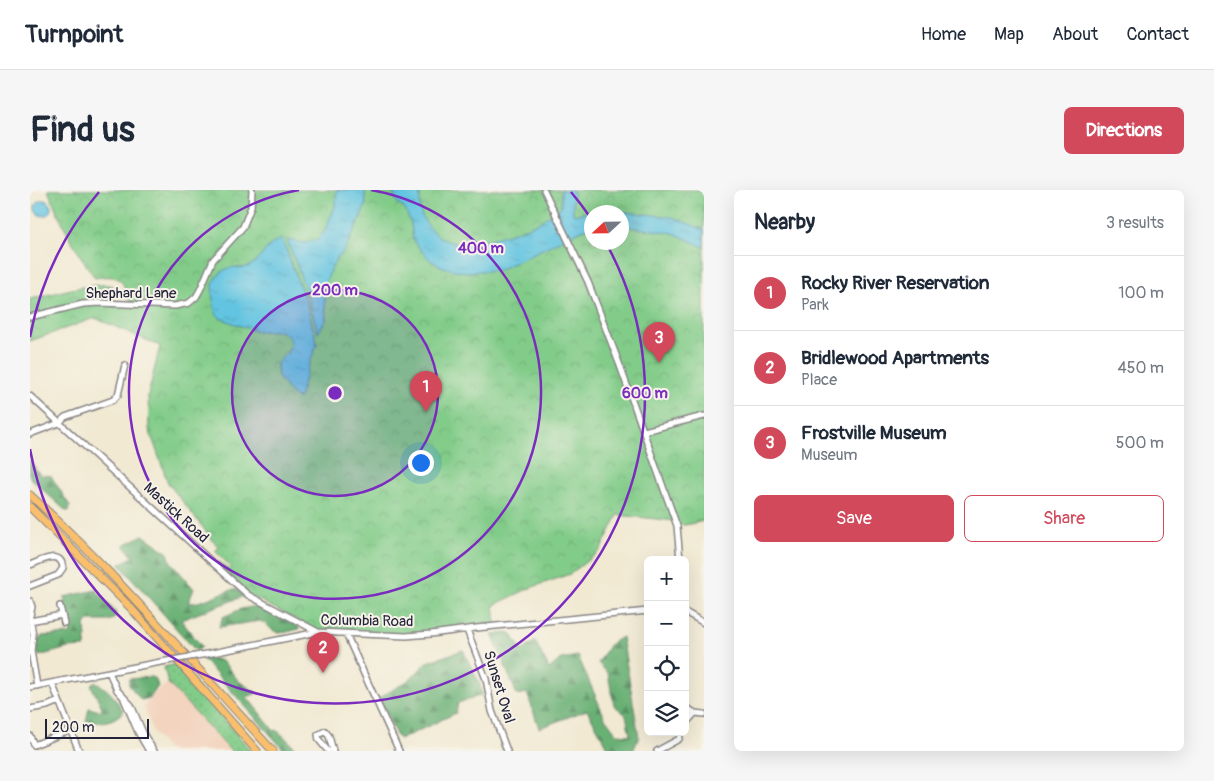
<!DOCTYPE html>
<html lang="en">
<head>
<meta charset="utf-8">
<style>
	:root { --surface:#fff; --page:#f6f6f7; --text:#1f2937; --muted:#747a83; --line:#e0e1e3; --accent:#d1495b }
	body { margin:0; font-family:Pangolin,sans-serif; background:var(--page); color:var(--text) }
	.controls { position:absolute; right:15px; bottom:15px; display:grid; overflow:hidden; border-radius:8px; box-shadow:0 5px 20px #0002 }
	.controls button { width:45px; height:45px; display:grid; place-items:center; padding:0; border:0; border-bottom:1px solid var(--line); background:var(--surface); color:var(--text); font:25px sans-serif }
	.compass { position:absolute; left:554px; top:15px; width:45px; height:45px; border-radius:50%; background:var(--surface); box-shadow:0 5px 20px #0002; rotate:248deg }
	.scale { position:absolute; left:15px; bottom:12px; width:104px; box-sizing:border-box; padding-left:5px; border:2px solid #22223b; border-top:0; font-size:14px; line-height:18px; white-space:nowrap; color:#22223b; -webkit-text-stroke:4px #f7f3e8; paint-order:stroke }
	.you { position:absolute; left:390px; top:272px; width:18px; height:18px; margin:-12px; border:4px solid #fff; border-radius:50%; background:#1a73e8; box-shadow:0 0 0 8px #1a73e833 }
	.badge { display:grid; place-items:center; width:32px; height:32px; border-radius:50%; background:var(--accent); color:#fff; font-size:16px; font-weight:700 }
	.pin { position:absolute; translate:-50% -41px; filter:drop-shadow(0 1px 2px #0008) }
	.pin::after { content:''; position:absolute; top:26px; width:18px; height:15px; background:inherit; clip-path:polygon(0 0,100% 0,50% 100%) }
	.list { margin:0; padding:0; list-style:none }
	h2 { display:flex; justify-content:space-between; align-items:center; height:65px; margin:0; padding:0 20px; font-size:21px }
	h2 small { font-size:16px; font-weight:400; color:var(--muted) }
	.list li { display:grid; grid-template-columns:32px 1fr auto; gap:15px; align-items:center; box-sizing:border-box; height:75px; padding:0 20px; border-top:1px solid var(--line) }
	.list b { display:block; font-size:19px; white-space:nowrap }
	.list p { margin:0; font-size:16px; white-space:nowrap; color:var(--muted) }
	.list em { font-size:16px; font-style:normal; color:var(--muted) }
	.actions { display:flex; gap:10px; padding:15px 20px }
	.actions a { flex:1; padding:11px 0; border:1px solid var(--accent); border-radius:8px; text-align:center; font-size:18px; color:var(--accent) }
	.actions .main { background:var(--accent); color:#fff }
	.icon { flex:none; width:28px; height:28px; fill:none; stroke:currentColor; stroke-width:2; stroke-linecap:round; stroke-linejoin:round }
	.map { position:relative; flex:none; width:674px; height:561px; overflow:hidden; border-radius:8px }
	header { display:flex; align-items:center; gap:30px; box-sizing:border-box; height:70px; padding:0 25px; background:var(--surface); border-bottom:1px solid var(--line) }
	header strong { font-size:24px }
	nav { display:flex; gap:28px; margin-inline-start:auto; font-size:18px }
	.intro { display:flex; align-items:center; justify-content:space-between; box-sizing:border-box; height:120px; padding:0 30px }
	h1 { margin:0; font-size:35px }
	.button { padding:12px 22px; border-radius:8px; background:var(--accent); color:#fff; font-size:18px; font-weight:700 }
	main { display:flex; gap:30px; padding:0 30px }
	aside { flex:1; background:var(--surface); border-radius:8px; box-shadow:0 5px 20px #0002 }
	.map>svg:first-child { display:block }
	.built { fill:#f3d4bf }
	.grass { fill:url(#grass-dots); stroke:#527762 }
	.forest { fill:url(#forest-firs); stroke:#466958 }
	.park { fill:url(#park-crowns); stroke:#527762; fill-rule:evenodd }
	.water { fill:url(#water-ripples); stroke:#42738e }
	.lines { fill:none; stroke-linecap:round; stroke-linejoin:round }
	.minor-casing { stroke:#8a8686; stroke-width:8 }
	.highway-casing { stroke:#8a8686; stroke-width:9 }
	.minor { stroke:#fff; stroke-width:5 }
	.highway { stroke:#f9bf6d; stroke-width:7 }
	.minor-bridge-casing { stroke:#8a8686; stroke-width:8; stroke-linecap:butt }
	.minor-bridge { stroke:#fff; stroke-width:5 }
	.ring { fill:none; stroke:#7b2cbf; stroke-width:2.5 }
	.labels { text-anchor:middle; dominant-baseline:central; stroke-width:4; stroke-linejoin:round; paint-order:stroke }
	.street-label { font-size:15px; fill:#22223b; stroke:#f7f3e8 }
	.centre { fill:#7b2cbf; stroke:#f7f3e8; stroke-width:2.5 }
	.ring-label { font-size:15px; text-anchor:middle; font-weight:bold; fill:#7b2cbf; stroke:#f7f3e8; stroke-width:4; stroke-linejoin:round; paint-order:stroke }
</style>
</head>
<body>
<header>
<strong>Turnpoint</strong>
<nav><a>Home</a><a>Map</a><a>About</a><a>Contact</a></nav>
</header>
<div class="intro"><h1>Find us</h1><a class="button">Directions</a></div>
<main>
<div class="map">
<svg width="674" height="561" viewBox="0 0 674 561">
	<defs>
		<pattern id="grass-dots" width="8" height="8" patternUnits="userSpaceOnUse" patternTransform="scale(1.25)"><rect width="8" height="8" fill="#82cc89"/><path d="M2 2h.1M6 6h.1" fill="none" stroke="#70af77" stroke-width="1.8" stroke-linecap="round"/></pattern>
		<pattern id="forest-firs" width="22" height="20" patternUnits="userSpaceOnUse" patternTransform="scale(1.25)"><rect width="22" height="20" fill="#69b075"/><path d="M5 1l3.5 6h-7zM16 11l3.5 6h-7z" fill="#568f61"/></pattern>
		<pattern id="park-crowns" width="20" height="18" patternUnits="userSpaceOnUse" patternTransform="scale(1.25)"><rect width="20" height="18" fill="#82cc89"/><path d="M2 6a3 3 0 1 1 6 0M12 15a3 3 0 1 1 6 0" fill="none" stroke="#70af77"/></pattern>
		<pattern id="water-ripples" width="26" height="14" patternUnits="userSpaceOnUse" patternTransform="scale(1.25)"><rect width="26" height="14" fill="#62c4e1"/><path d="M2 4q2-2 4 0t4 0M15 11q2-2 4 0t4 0" fill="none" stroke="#55a8c2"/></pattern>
	</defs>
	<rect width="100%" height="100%" fill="#f7f3e8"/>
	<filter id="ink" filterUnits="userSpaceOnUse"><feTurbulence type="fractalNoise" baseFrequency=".02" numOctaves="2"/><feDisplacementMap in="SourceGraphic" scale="10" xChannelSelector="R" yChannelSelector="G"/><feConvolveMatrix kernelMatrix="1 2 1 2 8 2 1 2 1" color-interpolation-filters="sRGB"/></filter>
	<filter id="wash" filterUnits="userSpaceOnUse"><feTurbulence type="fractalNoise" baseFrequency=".0096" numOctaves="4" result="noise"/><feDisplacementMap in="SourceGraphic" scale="20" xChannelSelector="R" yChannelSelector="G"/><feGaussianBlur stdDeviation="1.12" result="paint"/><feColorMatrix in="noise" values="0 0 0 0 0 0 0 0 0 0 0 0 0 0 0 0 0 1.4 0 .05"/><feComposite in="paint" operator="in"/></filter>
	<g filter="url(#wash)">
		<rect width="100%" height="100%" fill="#f1e9d2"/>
		<path class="built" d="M138,493L200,561H139L123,542L114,516L127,501Z"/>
		<path class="grass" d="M147,474L221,561H201L138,493L134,477Z"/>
		<path class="forest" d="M0,270L10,285L21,286L40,316L39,321H36L0,288Z
			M113,345L138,363L141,372L164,399L158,413C172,414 190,402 206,399L214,406L151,430L172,457L166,461L89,374L103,367L94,355Z
			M66,400L86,423L84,429L78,431H58L55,436L56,448L55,457L38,458L9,466L4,456L12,446L41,444L34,407Z
			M227,416H233L269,437V439L257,442L249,443L242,440L236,434L230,431L189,437L193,427L211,419Z
			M481,443L492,461L505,451L519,479L531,469L548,466L575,528L587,544L600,545L596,525L584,515L578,484L568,473L580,454L592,447L609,547L603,561H580L557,520L509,538L497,503L487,505L462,444Z
			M433,460L450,494L452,505L428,513L426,523L371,549L367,547L349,508L379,490L397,472Z
			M172,468C197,467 195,477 210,492C215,496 222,499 227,503L217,507L244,541L247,540L269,561H255Z
			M121,487L125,488L128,496L120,508L111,510L99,495V489Z
			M64,492C78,497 86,509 93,521C86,532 68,534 56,531L59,518L70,521L72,518C69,509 63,502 61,494Z"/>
		<path class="park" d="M18,0H674V331L655,335L647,334L646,331L588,325L570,361L540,384L500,398L464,415L466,436L377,446L290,442L219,405L186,375L190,372L199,380L202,378L185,361L189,358L138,293L119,239L118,205L130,156L65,128L0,151V109C12,107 83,85 87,100C88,103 87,106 85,107C83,109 81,110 79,111L103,112L97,108C95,104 96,100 94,96C88,83 75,87 65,88C46,61 30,31 18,0ZM562,22H592V52H562Z"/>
		<path class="water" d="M307,0H335L336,15L318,54L311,65L307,67L294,95L296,129L288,143L277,103L257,50L275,53L288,49L294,42L305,16Z
			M361,0H390C390,7 389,16 391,23C395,36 409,50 424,53C444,56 490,42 509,32C516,28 524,22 531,17V0H543V24L544,25L568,19L587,21L642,27L674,40V57L643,43L592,36V22H562L561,38L552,40L469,80L438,82L427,81L413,77L401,71L391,60L383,50L381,34L375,19L368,14Z
			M5 18a8 8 0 1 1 16 0a8 8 0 1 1-16 0Z
			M252,49L277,114L287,154L277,180L269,209L262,205L248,187L247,173C253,166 265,159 259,148C253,137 238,142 228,141C223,141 191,129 189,127C184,123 184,115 183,109C180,97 186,82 199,78C207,76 214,80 221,75C234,67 235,54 252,49Z"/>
	</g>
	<g filter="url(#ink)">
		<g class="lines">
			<defs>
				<path id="minor" d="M514,0L558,92L589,173L647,336L650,370
					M0,127L53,114L70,113L145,116L159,113L166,107L170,100L183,70L213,37L221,17L222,0
					M0,206L218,405L288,442
					M614,241L674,226
					M0,244L29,233L35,227L83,210L88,205L95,175
					M0,375C11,371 31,359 33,378L28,385L0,396
					M0,411L2,417L0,426
					M30,416L34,433
					M655,422L674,433
					M0,428L3,445L1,461L7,496
					M0,431L32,425
					M437,440L456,489L462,521L477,561
					M316,444L369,561
					M177,464L288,442L376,446L401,444L446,438L618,421
					M79,482L87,500L101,515L114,545L124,561
					M22,493L49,561
					M0,497L131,472
					M94,509L108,542L119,561
					M655,517L665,523L674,524
					M0,519L17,516L29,511
					M655,534L665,523
					M0,546L4,555L41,540
					M298,561L289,550L288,545L295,541L299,546L303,561
					M627,561L649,549L651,542"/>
				<path id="highway" d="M0,305C87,384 163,475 243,561
					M0,317L100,417L227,561"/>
			</defs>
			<use href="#minor" class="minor-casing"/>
			<use href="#highway" class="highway-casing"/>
			<use href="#minor" class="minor"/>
			<use href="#highway" class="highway"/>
			<defs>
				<path id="minor-bridge" d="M131,472L177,464"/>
			</defs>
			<use href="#minor-bridge" class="minor-bridge-casing"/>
			<use href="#minor-bridge" class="minor-bridge"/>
		</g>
	</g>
	<circle cx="305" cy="203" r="103" fill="#7b2cbf" fill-opacity=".12"/>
	<g class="ring">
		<circle cx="305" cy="203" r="103"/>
		<path d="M341 0A206 206 0 1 1 269 0"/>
		<path d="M0 147A310 310 0 0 1 69 2M541 2A310 310 0 0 1 560 27M576 53A310 310 0 1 1 0 259"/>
	</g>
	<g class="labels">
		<g class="street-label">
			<text x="101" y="103">Shephard Lane</text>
			<text transform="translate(146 323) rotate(42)">Mastick Road</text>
			<text transform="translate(337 431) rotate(1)">Columbia Road</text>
			<text transform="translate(469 497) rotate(73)">Sunset Oval</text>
		</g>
	</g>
	<circle cx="305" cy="203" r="8" class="centre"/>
	<g class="ring-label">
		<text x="451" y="63">400 m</text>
		<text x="305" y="105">200 m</text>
		<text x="615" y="208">600 m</text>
	</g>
</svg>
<div class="controls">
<button>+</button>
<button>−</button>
<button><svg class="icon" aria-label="locate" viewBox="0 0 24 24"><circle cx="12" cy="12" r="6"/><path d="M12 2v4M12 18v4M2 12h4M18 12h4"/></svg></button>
<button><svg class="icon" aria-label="layers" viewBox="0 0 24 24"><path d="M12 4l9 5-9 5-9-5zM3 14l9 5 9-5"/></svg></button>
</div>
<svg class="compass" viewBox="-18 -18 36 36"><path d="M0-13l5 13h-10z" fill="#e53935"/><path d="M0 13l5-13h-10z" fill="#747a83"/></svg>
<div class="scale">200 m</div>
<div class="you"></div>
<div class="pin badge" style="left:396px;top:222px">1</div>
<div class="pin badge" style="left:293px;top:483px">2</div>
<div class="pin badge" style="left:629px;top:173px">3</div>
</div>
<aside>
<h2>Nearby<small>3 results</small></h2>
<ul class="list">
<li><span class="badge">1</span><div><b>Rocky River Reservation</b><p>Park</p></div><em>100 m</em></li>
<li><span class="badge">2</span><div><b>Bridlewood Apartments</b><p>Place</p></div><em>450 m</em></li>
<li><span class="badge">3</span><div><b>Frostville Museum</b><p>Museum</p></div><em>500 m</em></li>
</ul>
<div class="actions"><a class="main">Save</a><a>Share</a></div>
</aside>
</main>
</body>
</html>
